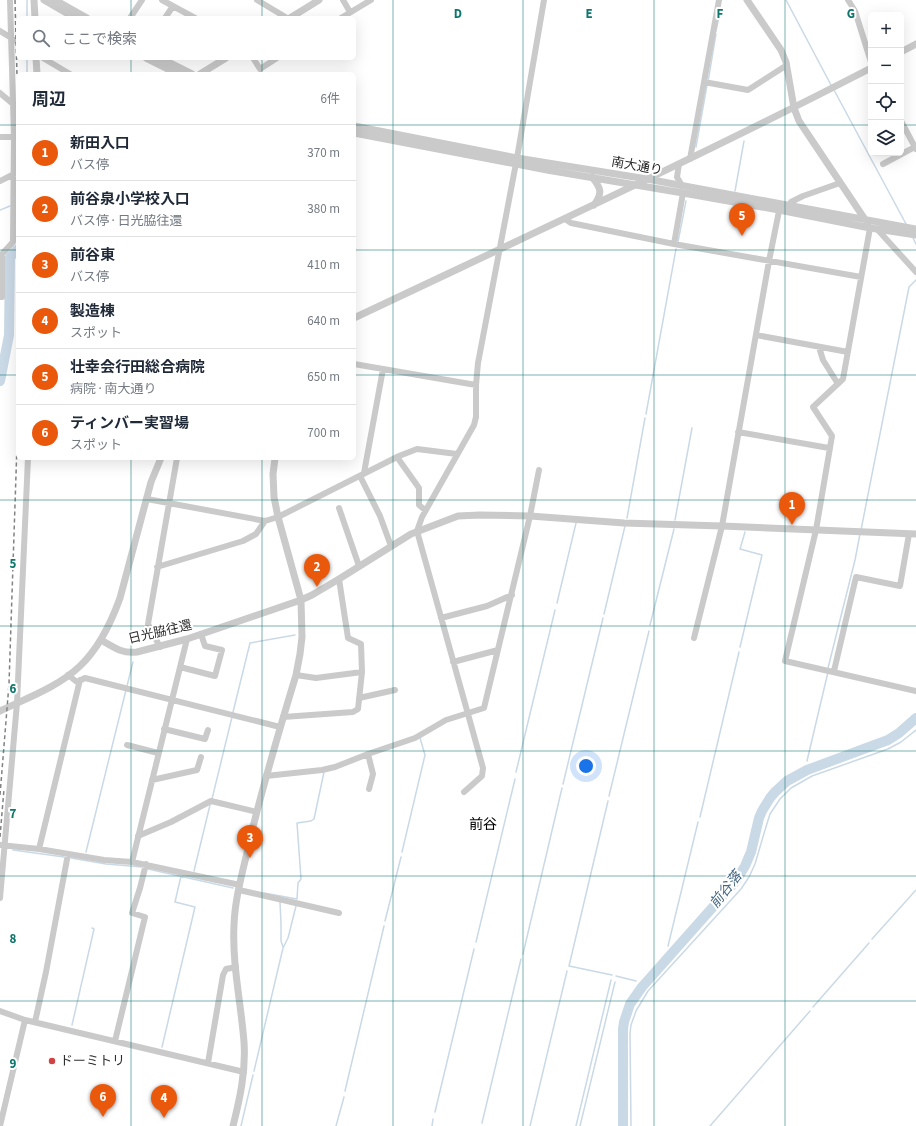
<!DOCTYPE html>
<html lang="ja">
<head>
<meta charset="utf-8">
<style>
	:root { --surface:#fff; --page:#f2f2f3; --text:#1f2937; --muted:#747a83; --line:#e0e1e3; --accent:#ea580c }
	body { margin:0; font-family:"Source Sans 3","Noto Sans JP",sans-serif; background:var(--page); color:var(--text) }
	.controls { position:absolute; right:12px; top:12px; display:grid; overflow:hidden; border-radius:6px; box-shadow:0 4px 16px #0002 }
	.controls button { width:36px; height:36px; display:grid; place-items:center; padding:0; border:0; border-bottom:1px solid var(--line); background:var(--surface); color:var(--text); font:20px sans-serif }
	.you { position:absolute; left:586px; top:766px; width:14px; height:14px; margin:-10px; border:3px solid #fff; border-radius:50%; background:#1a73e8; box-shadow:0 0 0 6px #1a73e833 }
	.badge { display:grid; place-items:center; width:26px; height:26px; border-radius:50%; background:var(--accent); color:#fff; font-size:13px; font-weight:700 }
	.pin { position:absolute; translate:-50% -33px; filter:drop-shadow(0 1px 2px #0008) }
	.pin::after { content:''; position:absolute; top:21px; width:14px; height:12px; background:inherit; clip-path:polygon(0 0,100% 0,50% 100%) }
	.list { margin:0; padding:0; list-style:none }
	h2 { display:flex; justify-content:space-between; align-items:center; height:52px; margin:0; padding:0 16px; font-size:17px }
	h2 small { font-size:13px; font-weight:400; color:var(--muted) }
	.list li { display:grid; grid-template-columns:26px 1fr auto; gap:12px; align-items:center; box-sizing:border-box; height:56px; padding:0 16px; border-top:1px solid var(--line) }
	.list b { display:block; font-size:15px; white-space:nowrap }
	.list p { margin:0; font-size:13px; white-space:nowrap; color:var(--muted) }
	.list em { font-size:13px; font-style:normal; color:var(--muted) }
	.icon { flex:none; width:22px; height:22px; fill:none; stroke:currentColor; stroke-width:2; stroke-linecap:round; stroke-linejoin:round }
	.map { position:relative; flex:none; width:916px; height:1126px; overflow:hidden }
	.search { position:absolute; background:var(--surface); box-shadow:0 4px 16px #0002; left:16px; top:16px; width:340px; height:44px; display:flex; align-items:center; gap:10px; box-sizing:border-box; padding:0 14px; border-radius:6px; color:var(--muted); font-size:15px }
	.panel { position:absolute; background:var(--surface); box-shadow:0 4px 16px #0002; left:16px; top:72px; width:340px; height:388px; border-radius:6px }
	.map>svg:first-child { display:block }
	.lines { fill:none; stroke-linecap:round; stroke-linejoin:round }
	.stream { stroke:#cad9e6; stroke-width:1.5 }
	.river { stroke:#cad9e6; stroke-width:10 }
	.minor { stroke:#cacaca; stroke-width:6 }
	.tertiary { stroke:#cacaca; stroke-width:7 }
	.rail { stroke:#828282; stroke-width:1.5; stroke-dasharray:4 3; stroke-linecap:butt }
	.grid { fill:none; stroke:#0f766e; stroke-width:1; stroke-opacity:0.55 }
	.poi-dot { fill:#cf4443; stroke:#fff; stroke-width:1.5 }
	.labels { text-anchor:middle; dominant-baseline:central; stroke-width:4; stroke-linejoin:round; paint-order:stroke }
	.street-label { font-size:13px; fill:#2d2d2d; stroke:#fff }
	.poi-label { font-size:13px; fill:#2d2d2d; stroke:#fff; text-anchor:start }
	.neighbourhood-label { font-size:14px; fill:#000; stroke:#fff }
	.water-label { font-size:14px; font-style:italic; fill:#456684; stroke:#fff }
	.grid-label { font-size:13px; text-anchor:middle; font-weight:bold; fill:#0f766e; stroke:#fff; stroke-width:4; stroke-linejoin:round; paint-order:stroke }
</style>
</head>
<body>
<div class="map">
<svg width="916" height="1126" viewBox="0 0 916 1126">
	<rect width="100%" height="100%" fill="#fff"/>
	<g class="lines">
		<path class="stream" d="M27,0V18
			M786,0L831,85
			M716,31L719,16
			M27,74V58
			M708,82L716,34
			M834,90L906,224
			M696,147L707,85
			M735,191L744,141
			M0,210L10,206
			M912,236L916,244
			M678,242L686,201
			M646,414L676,249
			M627,518L645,418
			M675,520L692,428
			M861,530L909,287L916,280
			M557,603L576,523
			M604,614L625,526
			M650,625L674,529
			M740,647L762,555L740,549L745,532
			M828,668L855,560L860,534
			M127,686L133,662
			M233,712L250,643L295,635
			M807,761L828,672
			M516,772L555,610
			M563,784L603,618
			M609,796L649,631
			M212,799L232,717
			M608,801L569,966L612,975
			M700,817L739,652
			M13,850L64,857
			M86,852L126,690
			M402,852L425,755L420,738
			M71,858L106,864L142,867
			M148,869L233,888
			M194,871L210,805
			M264,893L297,899L298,883L301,879L297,823L311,821L314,819L324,772
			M280,902L281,923V941L283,947
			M385,921L401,857
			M872,939L916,890
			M476,942L515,779
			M668,946L698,822
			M523,954L562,788
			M616,976L636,981
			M813,1007L869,943
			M72,1025L94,929L92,928
			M162,1047L195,907L175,902L181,876
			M254,1071L283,948L288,938L296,906
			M345,1091L384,926
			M435,1112L474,949
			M482,1123L521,959
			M241,1126L253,1075
			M336,1126L344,1097
			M432,1126L433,1119
			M530,1126L567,971
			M576,1126L611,980
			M580,1126L615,982
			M631,1126L630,1033L631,1025L636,1011L648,991L741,889L749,877L755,864L765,830L770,814L780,799L791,788L812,776L888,749L901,742L916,730
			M710,1126L810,1011"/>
		<path class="river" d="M0,381L9,335L10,257L18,249
			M623,1126V1029L624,1022L630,1004L642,987L736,881L745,866L751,852L759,818L762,811L770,798L775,792L787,781L807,770L888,740L899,733L916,718"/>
		<path class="minor" d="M162,0L195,18
			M257,0L287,18
			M343,0L350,12
			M848,0L855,11L871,62
			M130,18L142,0
			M165,18L173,6
			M341,18L371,0
			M0,31L18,42
			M43,58L70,74
			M253,58L260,69L277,58
			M704,82L748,90L787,65
			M0,93L13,104
			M901,121L916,149
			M0,137H14
			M690,159L719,0
			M679,164L677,177L682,186
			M883,164L915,147
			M0,181L18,172
			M789,206L791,202L803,196L840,183
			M565,219L571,223L674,244L861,277
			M868,225L870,228L843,379L813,407L832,436L816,530L785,661L916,691
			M877,229L916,272
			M674,244L683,193
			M0,297H2V254L13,242L14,137L10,0
			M756,335L848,352
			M819,347L823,360L838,384
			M354,364L476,385
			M738,432L829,448
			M397,457L419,488V505L425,510
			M364,473L383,369
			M360,476L380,516L391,546
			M147,499L265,521L278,517L399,456L417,449L457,454
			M339,508L359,566
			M157,567L243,541L256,534L265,521
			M441,618L487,606L512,595
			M694,638L722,526L769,261L780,206
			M160,647L148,624L177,458
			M453,662L498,650
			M180,667L215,676L222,650L205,646L201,634
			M834,671L856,577L900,586L909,534
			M68,675L77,682L85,678L280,727
			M296,675L316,678L362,672
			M359,698L395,690
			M283,717L353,712L358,709L362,672L361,644L348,638L339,579
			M164,729L205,739L208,730
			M127,745L158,753
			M368,754L373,774L369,789
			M266,776L322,770L335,767L368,754L415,738L446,720L484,708L530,516L539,470
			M152,780L197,770L201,757
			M464,792L482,776L483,768L417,531L422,517L474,425L476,417V385L478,363L517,158L544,0
			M138,836L171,822L211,801L257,812
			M0,845L39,849L104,860L132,862L240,885
			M39,849L80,680
			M132,862L187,639
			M239,890L339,913
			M0,898L17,703L28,458
			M0,1011L25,1020L244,1072
			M35,1022L46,972L68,854
			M115,1041L145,917L132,913L140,888L146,864
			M208,1063L223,975L226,969L236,967
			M0,1126L25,1020"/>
		<path class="tertiary" d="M34,0L35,18
			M44,0L75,18
			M55,0L87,18
			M747,0L781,50L786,62L794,108L799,121L866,221
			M290,18L319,0
			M901,52L916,44
			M36,58L37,74
			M146,58L178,74
			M160,58L192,74
			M200,74L226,58
			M354,126L517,158L647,179L916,229
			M354,133L547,170L683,193L779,210L870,228L916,235
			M592,177C601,188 603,193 594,205
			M354,318C527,236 701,156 871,68
			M101,640C113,647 122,654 137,652L187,639L301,600L312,595L339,579L411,534L458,516L480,515L530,516L624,523L722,526L916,534
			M0,711C27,698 58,687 80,666C99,648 111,623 120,598L151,482L161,458
			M233,1126C240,1098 246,1071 244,1042C241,1003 232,964 234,925C235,897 243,871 249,844C262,787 279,731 296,675L300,654L302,637L301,600L278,517L274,497L273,474L275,458"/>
		<path class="rail" d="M15,0L18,114
			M0,795L9,684L18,415
			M0,837L4,789"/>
	</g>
	<path class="grid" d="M131,0V18M262,0V18M393,0V1126M523,0V1126M654,0V1126M785,0V1126M131,58V74M262,58V74M0,125H18M354,125H871M901,125H916M0,250H18M354,250H916M0,375H18M354,375H916M131,458V1126M262,458V1126M0,500H916M0,626H916M0,751H916M0,876H916M0,1001H916"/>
	<circle class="poi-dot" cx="52" cy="1061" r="4"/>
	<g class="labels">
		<g class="street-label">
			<text transform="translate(637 166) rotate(10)">南大通り</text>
			<text transform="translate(160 632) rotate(-13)">日光脇往還</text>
		</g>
		<g class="poi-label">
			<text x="60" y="1061">ドーミトリ</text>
		</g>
		<g class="neighbourhood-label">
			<text x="483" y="825">前谷</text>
		</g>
		<g class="water-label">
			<text transform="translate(726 890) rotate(-52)">前谷落</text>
		</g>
	</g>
	<g class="grid-label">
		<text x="458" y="18">D</text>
		<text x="589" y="18">E</text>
		<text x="720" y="18">F</text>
		<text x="851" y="18">G</text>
		<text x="13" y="568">5</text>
		<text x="13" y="693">6</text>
		<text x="13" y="818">7</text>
		<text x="13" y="943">8</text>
		<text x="13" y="1068">9</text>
	</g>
</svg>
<div class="controls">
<button>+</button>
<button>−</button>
<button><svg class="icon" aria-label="locate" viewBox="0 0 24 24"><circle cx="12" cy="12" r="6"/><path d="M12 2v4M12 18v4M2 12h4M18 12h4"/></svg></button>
<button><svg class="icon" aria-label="layers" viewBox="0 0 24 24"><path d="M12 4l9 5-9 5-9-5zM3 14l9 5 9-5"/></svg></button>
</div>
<div class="you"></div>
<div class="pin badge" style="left:792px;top:525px">1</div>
<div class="pin badge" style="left:317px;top:587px">2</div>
<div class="pin badge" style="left:250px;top:858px">3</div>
<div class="pin badge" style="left:164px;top:1118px">4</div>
<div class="pin badge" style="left:742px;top:236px">5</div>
<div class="pin badge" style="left:103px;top:1117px">6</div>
<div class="search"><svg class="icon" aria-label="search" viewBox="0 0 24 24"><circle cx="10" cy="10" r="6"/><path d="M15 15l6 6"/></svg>ここで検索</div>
<section class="panel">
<h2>周辺<small>6件</small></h2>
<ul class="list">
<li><span class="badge">1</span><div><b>新田入口</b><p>バス停</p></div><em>370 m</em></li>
<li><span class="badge">2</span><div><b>前谷泉小学校入口</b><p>バス停 · 日光脇往還</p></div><em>380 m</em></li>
<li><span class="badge">3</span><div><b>前谷東</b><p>バス停</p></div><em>410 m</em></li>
<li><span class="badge">4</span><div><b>製造棟</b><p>スポット</p></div><em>640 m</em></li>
<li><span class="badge">5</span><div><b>壮幸会行田総合病院</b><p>病院 · 南大通り</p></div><em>650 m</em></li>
<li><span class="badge">6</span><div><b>ティンバー実習場</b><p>スポット</p></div><em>700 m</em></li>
</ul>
</section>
</div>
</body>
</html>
